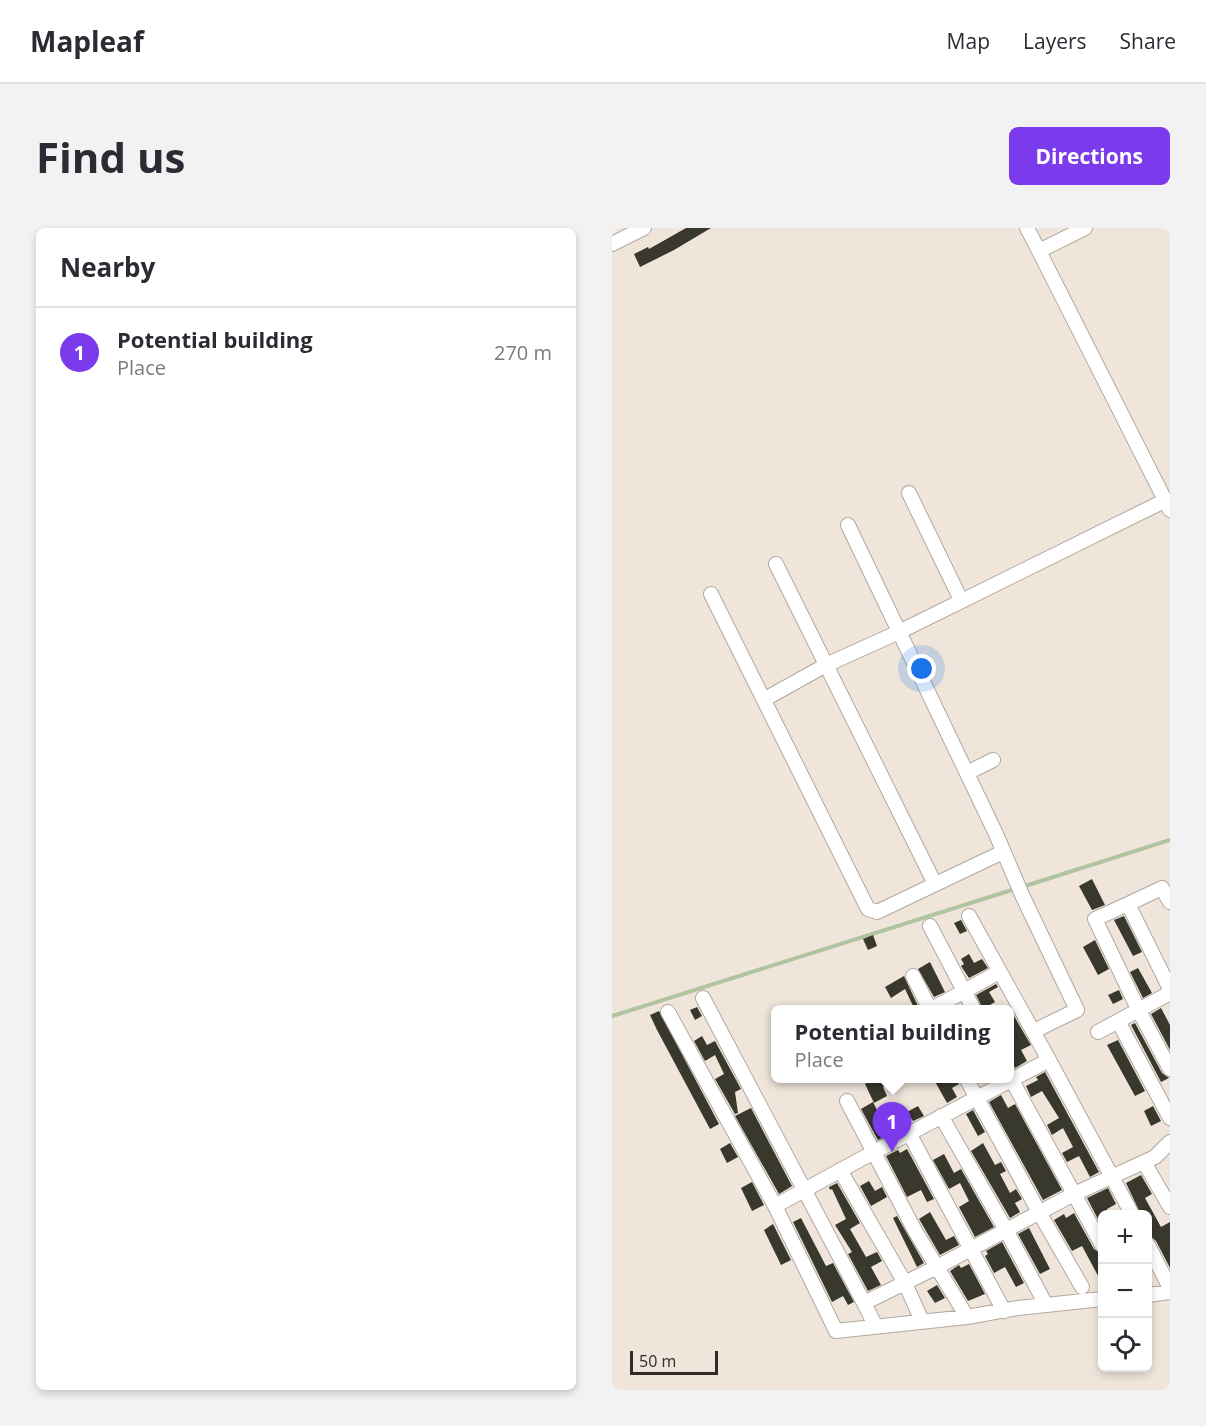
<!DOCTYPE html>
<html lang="en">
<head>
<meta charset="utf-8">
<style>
	:root { --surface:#fff; --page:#f2f2f3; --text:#2b2b33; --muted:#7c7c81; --line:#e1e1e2; --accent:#7c3aed }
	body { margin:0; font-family:"Open Sans",sans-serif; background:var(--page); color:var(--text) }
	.controls { position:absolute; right:18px; bottom:18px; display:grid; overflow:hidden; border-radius:9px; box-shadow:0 3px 9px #0003 }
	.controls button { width:54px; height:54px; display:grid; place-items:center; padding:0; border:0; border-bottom:2px solid var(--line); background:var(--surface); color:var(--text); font:30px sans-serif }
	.scale { position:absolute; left:18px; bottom:15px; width:88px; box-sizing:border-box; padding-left:6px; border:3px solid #2f2b27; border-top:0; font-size:16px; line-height:21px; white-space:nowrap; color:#2f2b27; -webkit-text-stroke:4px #efe5db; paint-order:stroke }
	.you { position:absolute; left:310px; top:441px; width:21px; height:21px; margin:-15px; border:4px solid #fff; border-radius:50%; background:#1a73e8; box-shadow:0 0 0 9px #1a73e833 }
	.badge { display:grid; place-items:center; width:39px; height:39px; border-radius:50%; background:var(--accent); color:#fff; font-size:20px; font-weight:700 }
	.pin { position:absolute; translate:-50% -50px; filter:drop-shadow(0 2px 3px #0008) }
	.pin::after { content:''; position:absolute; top:32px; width:21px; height:18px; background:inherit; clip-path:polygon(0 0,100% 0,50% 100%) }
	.popup { position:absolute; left:159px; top:777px; width:243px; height:78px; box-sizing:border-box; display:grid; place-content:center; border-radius:9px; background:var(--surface); filter:drop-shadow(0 2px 4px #0005); font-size:20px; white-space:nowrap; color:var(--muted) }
	.popup b { font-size:22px; color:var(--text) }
	.popup::after { content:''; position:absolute; left:50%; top:100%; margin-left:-12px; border:12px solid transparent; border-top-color:var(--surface) }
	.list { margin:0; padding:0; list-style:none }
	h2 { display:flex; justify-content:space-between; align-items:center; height:78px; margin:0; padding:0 24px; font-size:26px }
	h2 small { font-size:20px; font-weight:400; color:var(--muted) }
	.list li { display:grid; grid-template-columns:39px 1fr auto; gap:18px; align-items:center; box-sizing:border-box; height:90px; padding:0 24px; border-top:2px solid var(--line) }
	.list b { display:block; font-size:22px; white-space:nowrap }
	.list p { margin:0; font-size:20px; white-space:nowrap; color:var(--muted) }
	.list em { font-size:20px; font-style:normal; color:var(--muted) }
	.icon { flex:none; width:33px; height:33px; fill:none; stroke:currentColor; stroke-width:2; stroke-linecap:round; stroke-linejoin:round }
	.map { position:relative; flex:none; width:558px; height:1162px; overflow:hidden; border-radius:9px }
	header { display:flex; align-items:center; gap:36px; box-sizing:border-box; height:84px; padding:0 30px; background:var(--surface); border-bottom:2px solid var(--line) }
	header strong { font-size:28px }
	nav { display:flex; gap:33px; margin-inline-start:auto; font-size:21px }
	.intro { display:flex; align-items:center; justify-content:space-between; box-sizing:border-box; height:144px; padding:0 36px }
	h1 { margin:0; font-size:42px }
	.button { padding:15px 27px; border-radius:9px; background:var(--accent); color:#fff; font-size:21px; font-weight:700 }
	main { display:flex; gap:36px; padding:0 36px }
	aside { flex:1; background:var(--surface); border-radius:9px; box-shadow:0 3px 9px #0003 }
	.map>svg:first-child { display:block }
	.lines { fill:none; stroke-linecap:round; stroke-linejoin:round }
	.stream { stroke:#b0c4a0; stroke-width:4 }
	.building { fill:#39382d }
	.minor-casing { stroke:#b2a89f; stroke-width:16 }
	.minor { stroke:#fff; stroke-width:14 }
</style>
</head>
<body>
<header>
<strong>Mapleaf</strong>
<nav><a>Map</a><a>Layers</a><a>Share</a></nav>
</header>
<div class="intro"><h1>Find us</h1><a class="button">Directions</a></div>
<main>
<aside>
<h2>Nearby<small></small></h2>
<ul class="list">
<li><span class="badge">1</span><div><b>Potential building</b><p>Place</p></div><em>270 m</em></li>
</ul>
</aside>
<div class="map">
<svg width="558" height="1162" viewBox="0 0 558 1162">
	<rect width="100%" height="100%" fill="#efe5db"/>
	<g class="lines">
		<path class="stream" d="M410,659L558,612
			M0,788L403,661"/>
	</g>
	<path class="building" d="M74,0H99L62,22L28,39L22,26L36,19L37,21Z
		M480,651L493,677L480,682L467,658Z
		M512,688L530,724L521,728L502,692Z
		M349,692L355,703L348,706L342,695Z
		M261,707L265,718L256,722L251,711Z
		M483,712L497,741L486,747L471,719Z
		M357,726L362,735L370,731L376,740L357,750L349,738L352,736L349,731Z
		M318,734L333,764L322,769L306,741Z
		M526,740L540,765L531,770L518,744Z
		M292,748L306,778L302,780L293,761L279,770L273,759Z
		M384,756L386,759L377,764L383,774L371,781L364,767Z
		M507,762L511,771L501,776L496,767Z
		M85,779L90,788L83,792L78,782Z
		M549,780L558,797V822L539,786Z
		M47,783L107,896L98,901L45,802L38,787Z
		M402,788L419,817L409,822L415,833L403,840L397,828V791Z
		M523,795L550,845L557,850L549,854L519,797Z
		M90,808L95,817L103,813L129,861L123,864L126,885L123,886L103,851L112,846L103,827L93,833L82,813Z
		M506,812L533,863L523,868L495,817Z
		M433,844L487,944L478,949L467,928L455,934L450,925L461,919L451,900L440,907L435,897L447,890L430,863L419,869L414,858L426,852L424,849Z
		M264,850H286L271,859L275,868L262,875L253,856Z
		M321,850H345L347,856L340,860L345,869L335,875Z
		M389,867L396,880L403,876L450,962L431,972L377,874Z
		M261,874L277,906L266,912L249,881Z
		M306,878L312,888L301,893L295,884Z
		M541,878L549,893L539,898L532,883Z
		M139,880L180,958L167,966L123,888Z
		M361,882L373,904L366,908L354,886Z
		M118,915L126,929L115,935L108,921Z
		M371,915L383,937L389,934L394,943L388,946L398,965L404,961L410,971L403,975L408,984L398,990L359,923Z
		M295,921L322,971L315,974L309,962L295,969L274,928L286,922L288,925Z
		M332,926L342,945L349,941L382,999L363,1009L347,979L357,973L348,955L337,961L321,932Z
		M529,947L540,966L533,970L549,999L558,994V1040L544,1013L536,1006V987H529L514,955Z
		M257,953L263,963L270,959L275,969L259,978L248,958Z
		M140,954L152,977L140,983L129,960Z
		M225,955L248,995L238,1001L254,1029L265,1024L270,1033L259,1039L269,1057L256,1063L236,1026L240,1024L223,997L234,991L220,961L218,962L217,959Z
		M496,960L504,976L495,981L497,987H490V999L475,970Z
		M318,984L334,1012L342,1008L347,1017L328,1027L307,991Z
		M462,985L482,1021L490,1026V1055L470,1018L460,1023L442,992L452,986L454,990Z
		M285,988L312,1035L305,1039L281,990Z
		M189,990L214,1038L221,1035L242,1074L236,1077L231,1068L220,1074L181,994Z
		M161,996L179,1032L169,1037L152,1002Z
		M417,1000L438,1041L428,1046L406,1006Z
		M390,1014L412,1055L404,1059L393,1039L382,1045L373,1028L376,1026L374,1023Z
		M357,1036L373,1066L356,1073L338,1043L347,1037L349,1040Z
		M325,1057L333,1070L323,1075L315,1063Z"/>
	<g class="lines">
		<defs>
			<path id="minor" d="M415,0L427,23L473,0
				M0,16L32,0
				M427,23L558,282
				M297,265L349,372
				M236,297L384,606L411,669L465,782L422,803
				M164,336L323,656
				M99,366L256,681L265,684L391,624
				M153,471L214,437L287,404L552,273
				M355,545L381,532
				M558,674L550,660L516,676L558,761
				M516,676L483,691L527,783L558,841
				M357,688L437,832
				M318,698L362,782
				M301,748L318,781
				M91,770L252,1075
				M318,782L387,744
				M56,784L163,978L224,1103L355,1089L406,1080L490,1071
				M507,795L558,890
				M486,804L558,765
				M397,847L490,1017
				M354,850L427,984L470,1059
				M235,873L302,1001L355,1089
				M329,888L394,1002L434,1077
				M297,905L392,1083
				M532,934L558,979
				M228,942L293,1055L310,1093
				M163,978L262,924L437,832L520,986
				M536,1017L558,1060
				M536,1067L558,1064
				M263,1097L252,1075L325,1039L462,966L532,934L543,929L558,914"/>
		</defs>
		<use href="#minor" class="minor-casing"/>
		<use href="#minor" class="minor"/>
	</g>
</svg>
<div class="controls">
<button>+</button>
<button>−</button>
<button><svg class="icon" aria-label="locate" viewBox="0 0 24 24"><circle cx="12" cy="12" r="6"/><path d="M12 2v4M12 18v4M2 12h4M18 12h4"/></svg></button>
</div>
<div class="scale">50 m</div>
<div class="you"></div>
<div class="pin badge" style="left:280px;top:924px">1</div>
<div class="popup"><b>Potential building</b>Place</div>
</div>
</main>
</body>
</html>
